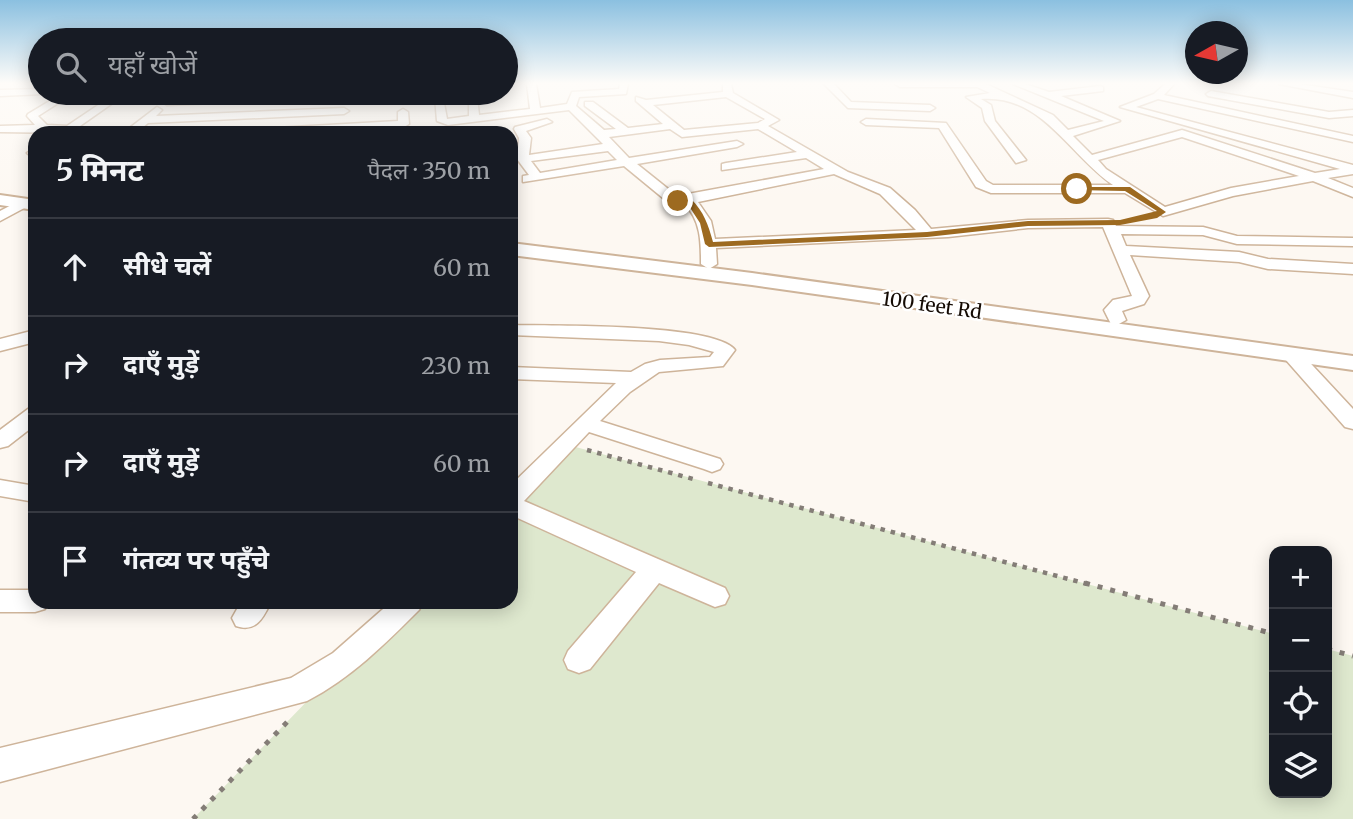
<!DOCTYPE html>
<html lang="hi">
<head>
<meta charset="utf-8">
<style>
	:root { --surface:#171b24; --page:#20242c; --text:#f1f3f6; --muted:#9ea1a6; --line:#363941 }
	body { margin:0; font-family:Merriweather,"Noto Sans Devanagari",serif; background:var(--page); color:var(--text) }
	.controls { position:absolute; right:21px; bottom:21px; display:grid; overflow:hidden; border-radius:14px; box-shadow:0 4px 18px #0003 }
	.controls button { width:63px; height:63px; display:grid; place-items:center; padding:0; border:0; border-bottom:2px solid var(--line); background:var(--surface); color:var(--text); font:35px sans-serif }
	.compass { position:absolute; left:1185px; top:21px; width:63px; height:63px; border-radius:50%; background:var(--surface); box-shadow:0 4px 18px #0003; rotate:262deg }
	.stop { position:absolute; width:21px; height:21px; margin:-16px; border:5px solid #9d6a20; border-radius:50%; background:#fff }
	.stop.end { background:#9d6a20; border-color:#fff; box-shadow:0 2px 7px #0008 }
	.list { margin:0; padding:0; list-style:none }
	h2 { display:flex; justify-content:space-between; align-items:center; height:91px; margin:0; padding:0 28px; font-size:30px }
	h2 small { font-size:23px; font-weight:400; color:var(--muted) }
	.list li { display:grid; grid-template-columns:46px 1fr auto; gap:21px; align-items:center; box-sizing:border-box; height:98px; padding:0 28px; border-top:2px solid var(--line) }
	.list b { display:block; font-size:26px; white-space:nowrap }
	.list em { font-size:23px; font-style:normal; color:var(--muted) }
	.icon { flex:none; width:38px; height:38px; fill:none; stroke:currentColor; stroke-width:2; stroke-linecap:round; stroke-linejoin:round }
	.map { position:relative; flex:none; width:1353px; height:819px; overflow:hidden }
	.search { position:absolute; background:var(--surface); box-shadow:0 4px 18px #0003; left:28px; top:28px; width:490px; height:77px; display:flex; align-items:center; gap:18px; box-sizing:border-box; padding:0 24px; border-radius:38px; color:var(--muted); font-size:26px }
	.panel { position:absolute; background:var(--surface); box-shadow:0 4px 18px #0003; left:28px; top:126px; width:490px; height:483px; border-radius:21px }
	.map>svg:first-child { display:block }
	.green { fill:#dee8ce }
	.lines { fill:none; stroke-linecap:round; stroke-linejoin:round }
	.minor-casing { stroke:#ceb49a; stroke-width:3 }
	.major-casing { stroke:#ceb49a; stroke-width:4 }
	.path-far1 { stroke:#847d77; stroke-width:4.5; stroke-dasharray:4.5 6; stroke-linecap:butt }
	.path { stroke:#847d77; stroke-width:5; stroke-dasharray:5 8; stroke-linecap:butt }
	.minor { fill:#fff; fill-rule:evenodd }
	.major { fill:#fff; fill-rule:evenodd }
	.route { fill:#9d6a20 }
	.labels { text-anchor:middle; dominant-baseline:central; stroke-width:5; stroke-linejoin:round; paint-order:stroke }
	.street-label { font-size:19px; fill:#140b04; stroke:#fff }
</style>
</head>
<body>
<div class="map">
<svg width="1353" height="819" viewBox="0 0 1353 819">
	<rect width="100%" height="100%" fill="#fdf8f2"/>
	<path class="green" d="M557,442L1274,634V793H1327V649L1353,656V819H193L403,602H511V490Z"/>
	<g class="lines">
		<defs>
			<path id="minor" d="M527,84H536L540,108L567,104L572,92L619,89L620,84H628L626,94L579,97L576,106L604,130L616,129L585,106V102H593L628,128L663,124L636,101V97L646,100L723,92V84H731L733,93L779,120L768,126L848,172L890,188L915,210L931,229L1028,220L1108,219L1113,220L1116,226L1203,227L1237,236L1353,238V246L1237,244L1203,235L1121,234L1126,246L1239,252L1268,259L1353,264V274L1268,269L1239,262L1130,255L1149,296L1144,304L1122,311L1126,320L1117,325L1111,324L1104,310L1113,300L1132,296L1103,227L1028,228L948,237L716,248L717,264L709,269L701,264C701,242 701,220 684,204L669,203L624,166L523,182V176L529,175L517,159L519,138L514,129L515,127L547,119L552,122L526,131L531,138L529,155L603,144L569,110L448,125L437,121L435,97H404L399,94L447,93L445,97H477L479,115L530,109ZM726,97L765,119L758,123L684,130L653,105ZM469,102V116L447,119L444,103ZM670,129L682,137L758,129L797,152L726,163L722,164V170L806,158L824,169L677,196L637,164L737,147L743,144L737,141L629,158L609,137ZM608,151L617,160L540,173L531,161ZM834,174L880,194L916,230L715,239L711,221L698,202Z
				M824,84H834L851,102L930,105L935,108L930,111L848,108Z
				M895,84H986L1053,115L1068,130L1104,121L1013,84H1025L1049,92L1100,86L1103,87V91L1061,96L1120,121L1073,136L1092,155L1182,130L1315,173L1340,169L1120,107L1154,94L1165,84H1174L1164,95L1353,136V142L1158,99L1136,107L1353,165V174L1328,178L1353,188V197L1313,181L1233,196L1163,216L1125,193H991L976,187L939,128L866,125L861,122L866,119L946,123L986,181L993,185H1113C1069,155 1042,94 981,99L991,105L995,121L1026,160L1016,163L985,121L982,108L966,97L990,93L977,87H900ZM1182,137L1299,176L1231,188L1165,207L1106,169L1098,160Z
				M1279,84H1299L1353,92V98Z
				M40,89L43,94L0,96V90Z
				M1211,91L1329,112L1353,110V116L1329,118L1208,96L1206,94Z
				M63,93H74L38,116L47,125L67,126L116,93H127L70,133L0,132V126L35,125L27,116L28,114Z
				M320,93L365,94L360,97L167,105L162,102L167,99Z
				M157,107L162,110L156,116L344,108L349,111L344,114L148,123L136,133H123Z
				M403,109L408,112L409,124L404,127L302,133H237L243,130L398,121V112Z
				M35,148V159L27,153Z
				M23,199L30,203L28,206L0,221V211Z
				M511,325C550,326 715,323 735,350L723,366L659,372L630,392L600,421L720,459L723,464L720,469L712,472L704,469L589,432L524,501L725,588L729,596L725,604L715,607L659,583L590,669L579,673L568,669L564,660L568,651L636,572L511,515V485L616,383L511,379V367L631,372L645,364L660,360L710,357L714,352L689,345L659,341L511,335Z
				M35,330V342L0,351V339Z
				M1293,350L1300,352L1353,409V429L1345,427L1286,360L1283,356Z
				M35,407V425L8,446L0,448V430L28,409Z
				M0,480L35,486V502L0,496Z
				M0,590H35V602H48L45,609L35,612H0Z
				M241,602H271C263,618 256,633 236,626L232,618Z
				M391,602H423L419,610C384,645 351,678 307,701L0,782V748L291,678L333,653Z"/>
			<path id="major" d="M0,195L35,200V210L0,205Z
				M511,243L752,273L1353,356V370L752,285L511,255Z"/>
		</defs>
		<use href="#minor" class="minor-casing"/>
		<use href="#major" class="major-casing"/>
		<path class="path-far1" d="M587,450L697,480
			M708,483L1091,585"/>
		<path class="path" d="M1085,583L1274,634
			M1327,649L1353,656
			M193,819L292,717"/>
		<use href="#minor" class="minor"/>
		<use href="#major" class="major"/>
	</g>
	<linearGradient id="sky" x2="0" y2="1"><stop stop-color="#8bc0e0"/><stop offset="0.42" stop-color="#fefcf9"/><stop offset="1" stop-color="#fefcf9" stop-opacity="0"/></linearGradient>
	<rect width="1353" height="198" fill="url(#sky)"/>
	<path class="route" d="M1077,187H1130L1166,212L1157,218L1120,225L1028,226L927,237L709,247L705,244L700,223L687,203L674,201L691,199C704,212 708,224 713,242L927,232L1028,221L1120,220L1157,211L1125,191L1074,190Z"/>
	<g class="labels">
		<g class="street-label">
			<text transform="translate(932 305) rotate(8)">100 feet Rd</text>
		</g>
	</g>
</svg>
<div class="controls">
<button>+</button>
<button>−</button>
<button><svg class="icon" aria-label="locate" viewBox="0 0 24 24"><circle cx="12" cy="12" r="6"/><path d="M12 2v4M12 18v4M2 12h4M18 12h4"/></svg></button>
<button><svg class="icon" aria-label="layers" viewBox="0 0 24 24"><path d="M12 4l9 5-9 5-9-5zM3 14l9 5 9-5"/></svg></button>
</div>
<svg class="compass" viewBox="-18 -18 36 36"><path d="M0-13l5 13h-10z" fill="#e53935"/><path d="M0 13l5-13h-10z" fill="#9ea1a6"/></svg>
<div class="stop" style="left:1077px;top:189px"></div>
<div class="stop end" style="left:678px;top:201px"></div>
<div class="search"><svg class="icon" aria-label="search" viewBox="0 0 24 24"><circle cx="10" cy="10" r="6"/><path d="M15 15l6 6"/></svg>यहाँ खोजें</div>
<section class="panel">
<h2>5 मिनट<small>पैदल · 350 m</small></h2>
<ul class="list">
<li><svg class="icon" aria-label="ahead" viewBox="0 0 24 24"><path d="M12 20V5M6 11l6-6 6 6"/></svg><div><b>सीधे चलें</b></div><em>60 m</em></li>
<li><svg class="icon" aria-label="right" viewBox="0 0 24 24"><path d="M7 20v-9h11M14 6l5 5-5 5"/></svg><div><b>दाएँ मुड़ें</b></div><em>230 m</em></li>
<li><svg class="icon" aria-label="right" viewBox="0 0 24 24"><path d="M7 20v-9h11M14 6l5 5-5 5"/></svg><div><b>दाएँ मुड़ें</b></div><em>60 m</em></li>
<li><svg class="icon" aria-label="arrive" viewBox="0 0 24 24"><path d="M6 21V4h12l-3 4 3 4H6"/></svg><div><b>गंतव्य पर पहुँचे</b></div></li>
</ul>
</section>
</div>
</body>
</html>
